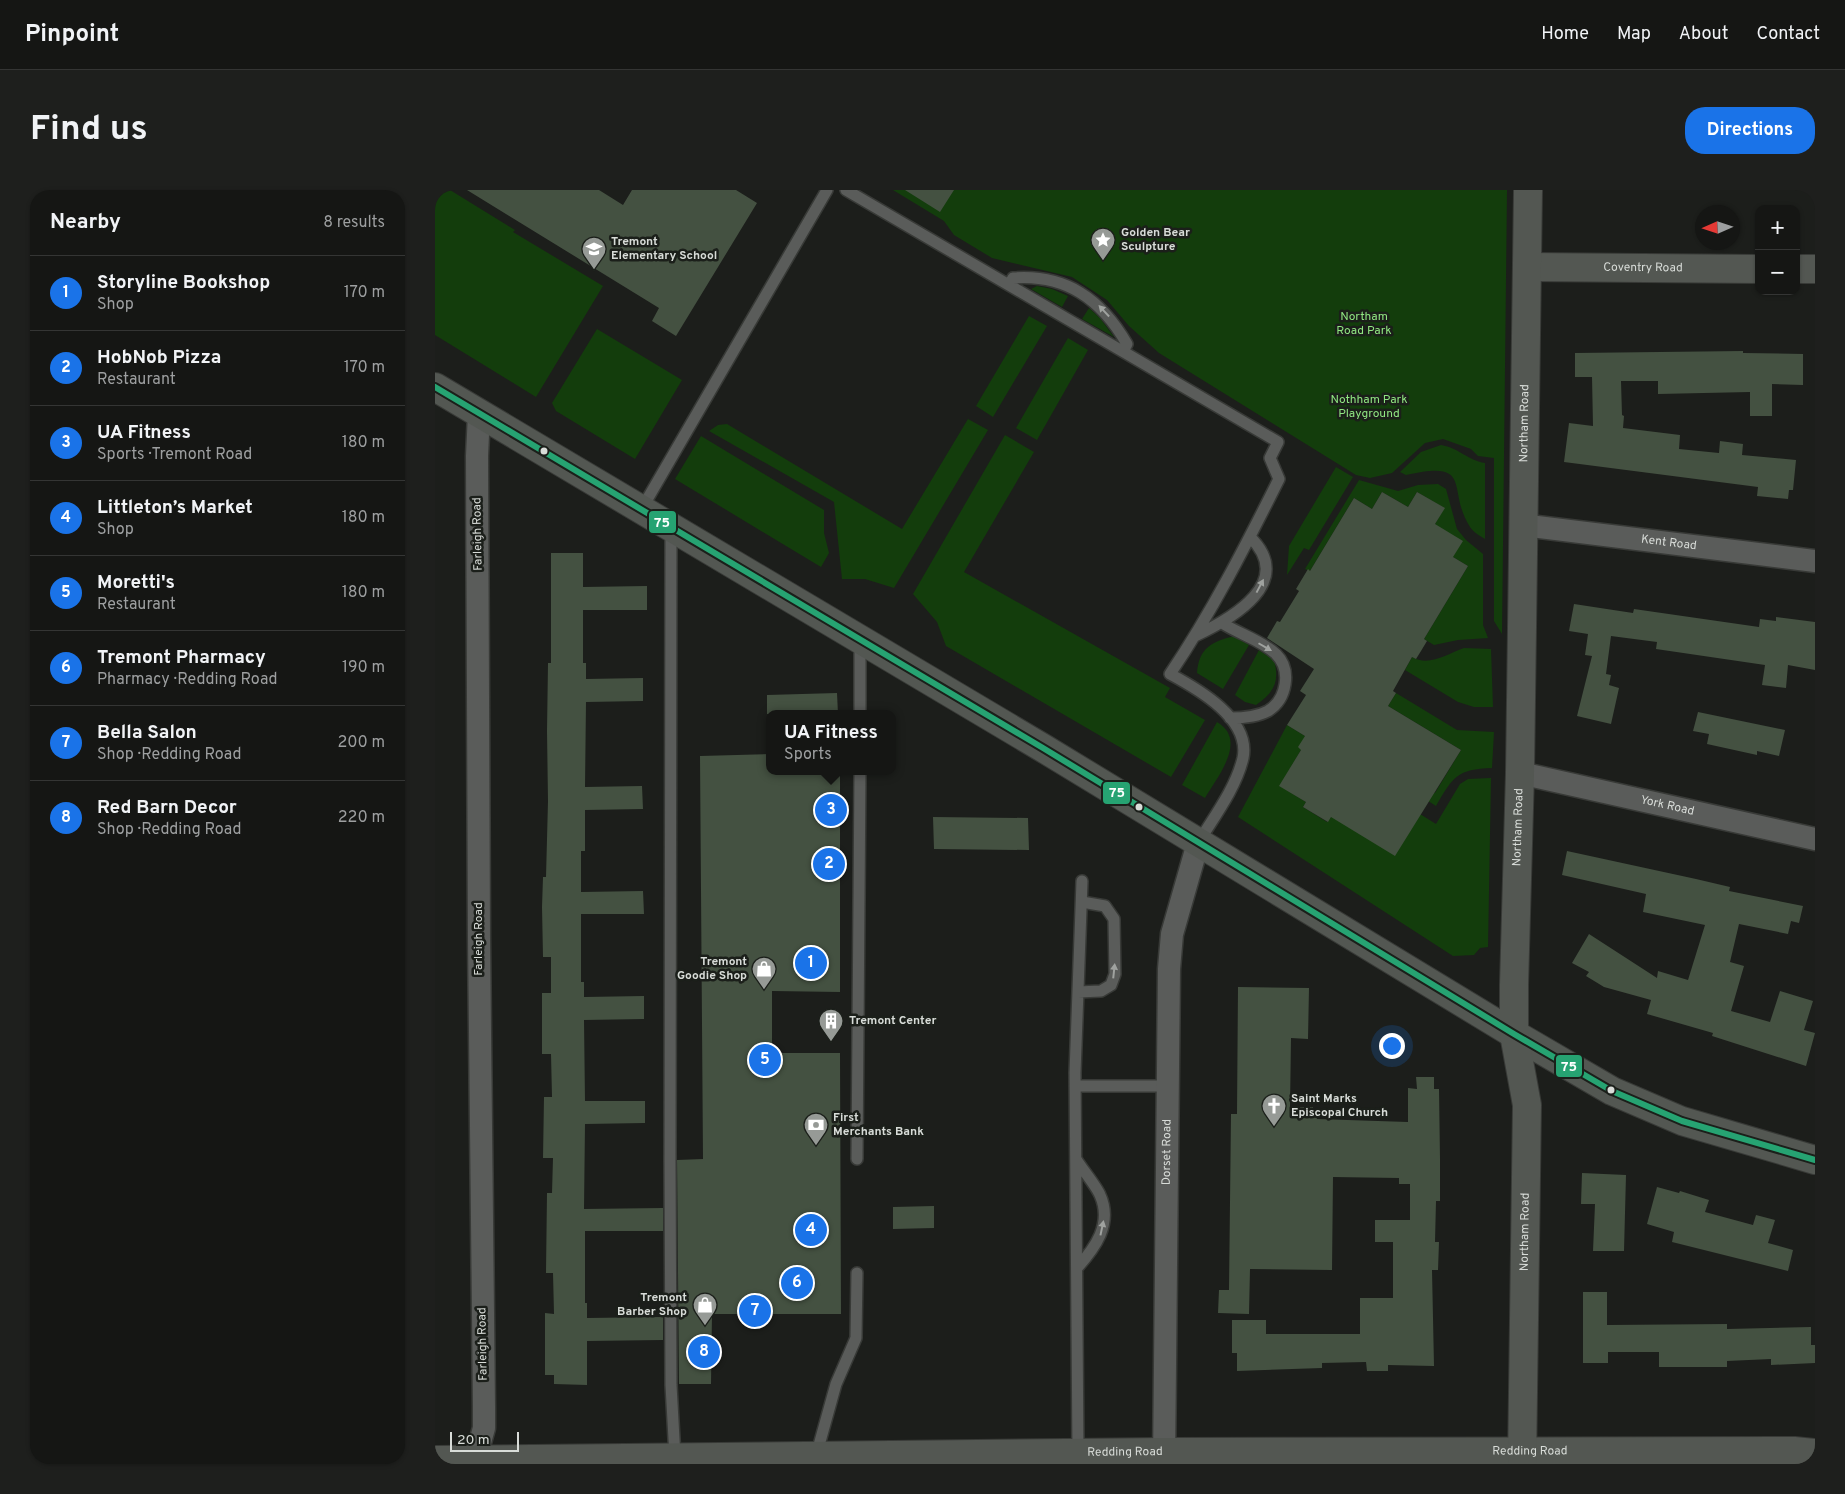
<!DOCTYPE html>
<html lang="en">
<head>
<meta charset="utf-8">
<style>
	:root { --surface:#151614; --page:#1e1f1d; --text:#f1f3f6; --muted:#9d9fa0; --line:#343534; --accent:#1a73e8 }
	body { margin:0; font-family:Overpass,sans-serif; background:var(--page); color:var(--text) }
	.controls { position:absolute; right:15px; top:15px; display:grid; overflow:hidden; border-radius:10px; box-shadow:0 1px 4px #0004 }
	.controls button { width:45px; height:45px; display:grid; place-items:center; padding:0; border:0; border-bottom:1px solid var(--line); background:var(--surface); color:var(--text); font:25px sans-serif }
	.compass { position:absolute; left:1260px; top:15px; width:45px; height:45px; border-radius:50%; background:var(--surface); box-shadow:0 1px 4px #0004; rotate:267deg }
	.scale { position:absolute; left:15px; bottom:12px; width:69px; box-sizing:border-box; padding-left:5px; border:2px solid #d8dcd8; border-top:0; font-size:14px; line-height:18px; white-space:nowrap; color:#d8dcd8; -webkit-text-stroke:4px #1b1f1a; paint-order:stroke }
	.you { position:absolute; left:956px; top:855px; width:18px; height:18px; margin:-12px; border:4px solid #fff; border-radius:50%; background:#1a73e8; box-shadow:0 0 0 8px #1a73e833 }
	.badge { display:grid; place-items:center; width:32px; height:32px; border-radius:50%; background:var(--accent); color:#fff; font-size:16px; font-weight:700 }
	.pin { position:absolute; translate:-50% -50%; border:2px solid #fff; box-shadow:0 1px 5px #0006 }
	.popup { position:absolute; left:331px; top:520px; width:130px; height:65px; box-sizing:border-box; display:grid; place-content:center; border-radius:10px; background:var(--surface); filter:drop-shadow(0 1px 4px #0005); font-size:16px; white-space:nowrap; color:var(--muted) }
	.popup b { font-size:19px; color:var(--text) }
	.popup::after { content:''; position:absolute; left:50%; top:100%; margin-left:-10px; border:10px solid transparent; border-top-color:var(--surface) }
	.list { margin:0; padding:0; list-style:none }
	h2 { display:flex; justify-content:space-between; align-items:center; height:65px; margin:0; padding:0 20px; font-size:21px }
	h2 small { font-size:16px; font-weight:400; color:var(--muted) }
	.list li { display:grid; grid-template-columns:32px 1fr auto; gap:15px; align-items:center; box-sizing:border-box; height:75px; padding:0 20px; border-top:1px solid var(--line) }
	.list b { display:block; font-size:19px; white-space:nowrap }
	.list p { margin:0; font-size:16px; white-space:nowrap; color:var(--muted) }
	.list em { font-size:16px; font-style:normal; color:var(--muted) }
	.map { position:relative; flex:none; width:1380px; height:1274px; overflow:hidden; border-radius:20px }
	header { display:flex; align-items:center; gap:30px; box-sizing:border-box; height:70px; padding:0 25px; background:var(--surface); border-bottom:1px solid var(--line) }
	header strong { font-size:24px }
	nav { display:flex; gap:28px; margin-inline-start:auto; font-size:18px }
	.intro { display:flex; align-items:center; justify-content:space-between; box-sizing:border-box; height:120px; padding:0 30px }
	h1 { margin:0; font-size:35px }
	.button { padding:12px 22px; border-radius:20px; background:var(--accent); color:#fff; font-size:18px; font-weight:700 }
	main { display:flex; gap:30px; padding:0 30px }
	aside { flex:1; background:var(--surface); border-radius:20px; box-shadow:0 1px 4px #0004 }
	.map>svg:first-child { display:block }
	.green { fill:#133d0c }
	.building { fill:#445141 }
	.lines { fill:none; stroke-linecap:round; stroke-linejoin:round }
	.lane-casing { stroke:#383a37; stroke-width:14 }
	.street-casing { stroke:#383a37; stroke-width:25 }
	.secondary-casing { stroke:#383a37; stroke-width:30 }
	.lane { stroke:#5a5c5a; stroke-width:11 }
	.street { stroke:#5a5c5a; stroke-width:22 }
	.secondary { stroke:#535752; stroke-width:28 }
	.bus-1-casing { stroke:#1b1f1a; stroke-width:10 }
	.bus-1 { stroke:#26a372; stroke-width:6 }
	.oneway { fill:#9fa29f }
	.bus-dot { fill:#d8dcd8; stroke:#1b1f1a; stroke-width:2 }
	.labels { text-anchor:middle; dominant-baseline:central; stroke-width:5; stroke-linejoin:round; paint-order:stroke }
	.poi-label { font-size:12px; font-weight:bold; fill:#d8dcd8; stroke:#1b1f1a; text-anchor:start }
	.street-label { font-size:12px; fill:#d8dcd8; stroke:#1b1f1a }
	.park-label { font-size:12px; fill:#90e682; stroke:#1b1f1a }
	.line-badge { stroke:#1b1f1a; stroke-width:2 }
	.badge-label { font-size:14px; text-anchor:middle; font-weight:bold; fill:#fff }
</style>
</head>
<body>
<header>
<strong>Pinpoint</strong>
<nav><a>Home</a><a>Map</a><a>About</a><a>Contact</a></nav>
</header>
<div class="intro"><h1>Find us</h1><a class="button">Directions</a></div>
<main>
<aside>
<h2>Nearby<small>8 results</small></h2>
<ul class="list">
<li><span class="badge">1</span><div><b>Storyline Bookshop</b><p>Shop</p></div><em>170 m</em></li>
<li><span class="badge">2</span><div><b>HobNob Pizza</b><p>Restaurant</p></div><em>170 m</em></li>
<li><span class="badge">3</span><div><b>UA Fitness</b><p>Sports · Tremont Road</p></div><em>180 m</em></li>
<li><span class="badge">4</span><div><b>Littleton’s Market</b><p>Shop</p></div><em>180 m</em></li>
<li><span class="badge">5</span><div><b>Moretti's</b><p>Restaurant</p></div><em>180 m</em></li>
<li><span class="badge">6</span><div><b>Tremont Pharmacy</b><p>Pharmacy · Redding Road</p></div><em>190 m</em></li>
<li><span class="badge">7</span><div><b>Bella Salon</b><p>Shop · Redding Road</p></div><em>200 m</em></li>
<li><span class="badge">8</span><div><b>Red Barn Decor</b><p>Shop · Redding Road</p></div><em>220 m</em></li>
</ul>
</aside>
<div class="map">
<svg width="1380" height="1274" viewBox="0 0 1380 1274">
	<rect width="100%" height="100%" fill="#1c1e1b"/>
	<path class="green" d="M0,0H15L80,40L78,42L168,96L101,207L0,145Z
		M458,0H1072L1067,444L1059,431V268L1043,266L1036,259L1008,249L990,253L957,283L935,288L921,285L724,163L694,136L672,110L637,87L557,68L519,45L509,31Z
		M602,96L617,99L633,106L627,117L596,99Z
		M654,118L665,128L679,147L647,129Z
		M594,126L612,136L558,227L541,216Z
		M162,139L247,190L200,269L121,221L117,213Z
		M633,148L653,160L602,250L581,238Z
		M533,229L553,240L459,398L430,389H407L399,312L274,241L283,235L292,234L467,339Z
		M570,245L599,262L529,382L735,498L730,507L770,530L736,587L511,456L502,432L478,404Z
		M266,246L389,320V343L394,363L386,377L240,289Z
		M1006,255C1024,258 1034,271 1050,273V349C1045,346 1038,342 1035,337C1011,300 1040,269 971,285L965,282L986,262Z
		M901,277L918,287L874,360L869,358L852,385L854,356Z
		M924,290L963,301L983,295L1003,294L1011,299L1022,339L1031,350L1048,364V435L1053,448L1023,450L999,455L989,449L1033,376L1018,367L1000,334L1009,318L982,302L973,317L947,302L937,319L919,308L875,381L870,379Z
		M799,446L814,455L788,499L762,483C764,458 776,452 799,446Z
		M1029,458L1056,459L1058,517H1039L1023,512L970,480L977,467C994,477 1012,464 1029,458Z
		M824,460L839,470C845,492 839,502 821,515L810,512L800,505Z
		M961,503L1022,540L1059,542L1057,578C1022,579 1018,587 1001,616L990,609L995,600L1000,603L1026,560L953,516Z
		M782,532C813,550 783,586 770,608L747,595Z
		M852,535L870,546L866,560L845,596L871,612L868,617L892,632L896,627L985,624L1001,634L1025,594L1033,589L1056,588L1053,757L1045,758L1039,765L1018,766L803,627Z"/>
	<path class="building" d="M32,0H164L188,15L197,0H301L322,13L241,146L217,131L224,118Z
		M470,0H519L505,22Z
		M1308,161V163L1368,164V195L1337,194V226H1315V202L1223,204V191H1186L1187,225L1189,226L1188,238L1245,245L1244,259L1284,263L1285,251L1308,254L1307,265L1361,270L1358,300H1354L1353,309L1322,306L1323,297L1129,272L1134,233L1158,236L1157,187H1140V163Z
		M947,302L973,317L982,302L1010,318L1000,334L1028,351L1018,367L1033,376L989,449L992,451L986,461L981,469L977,467L958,501L961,503L953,516L1026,560L960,666L896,627L893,632L868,617L871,612L844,596L866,560L863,557L870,546L852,535L871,505L865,501L879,479L832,448L842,431L845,432L864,401L861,399L873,379L875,381L919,308L937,319Z
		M116,363H148V397L212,396V420H148V473H151V489L208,488V511L151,512L150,597L207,596L208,619L150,620V661H146V702L208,701L209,724H146V792H149V807L209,806V829L149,830L150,911H210V933L150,934L149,1019L228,1018V1041H150V1113H152V1128L228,1127V1150L152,1151V1195L119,1194V1185H110V1123L119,1124L118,1083H111L112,1003H117L118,968H108L109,907H117L116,864H107V803H116V767H108L107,717L108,687H111L113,611L112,541L113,473H116Z
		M1139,414L1198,423L1199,419L1324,437L1325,429L1341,431V427L1380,432V480L1353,475L1351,498L1327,495L1330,475L1221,459L1222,452L1176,446L1171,484L1176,485L1174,495L1184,498L1176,534L1142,526L1157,466L1150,465L1153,444L1134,441Z
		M402,503L403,524H332V505Z
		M1263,522L1350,540L1344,566L1322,561V565L1272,554L1274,544L1258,541Z
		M335,564V581H405V802L337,801V863H405L406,1124H277L276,1194H244L242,970L268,969L265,566Z
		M498,627L593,628L594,660L499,659Z
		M1132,661L1261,689L1295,697L1294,701L1368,716L1364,733L1356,731L1353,744L1304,734L1295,772L1309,776L1296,821L1335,832L1345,801L1378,811L1369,840L1380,843L1371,876L1277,846L1278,843L1212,824L1216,810L1169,797L1151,786L1154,782L1137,773L1154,744L1222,788L1223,781L1253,790L1270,735L1208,722L1211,704L1127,685Z
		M803,797L874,798L873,849L856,848L855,917H878V926L882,927V929L973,932V898L982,899L981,887H999V899H1004L1005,969V1011H1001L1000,1052H1004L1003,1080H997L999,1176L953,1175V1181H932L931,1172L887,1173V1178L802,1181V1163H797V1130H831V1144H925V1108H958V1052H940V1030H975V994H964V988L898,987L897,1080L815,1079L814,1124L783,1123L784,1100H794L796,924H802Z
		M1147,983L1191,985L1189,1061H1158L1160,1014H1146Z
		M1222,997L1244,1003L1245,1001L1274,1010L1270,1022L1318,1035L1321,1025L1340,1030L1333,1053L1358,1060L1353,1081L1237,1052L1239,1042L1212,1034Z
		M499,1016V1038L458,1039V1017Z
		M1148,1102H1172V1135L1292,1134V1139L1376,1137V1155H1380V1173L1336,1175V1169L1292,1171V1177H1224V1162H1173V1173H1148Z"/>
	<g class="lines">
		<defs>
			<path id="lane" d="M411,0L843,252L835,268L844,289C811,355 777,422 735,484C763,499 816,529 808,568C801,598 779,627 763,653
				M574,95L578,88C631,84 666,109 692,154L688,161
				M206,320L392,0
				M236,339L235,971L236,1195L240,1267
				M787,433C804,444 826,450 841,464C857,480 852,509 833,521C822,527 807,528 795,528
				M760,446C798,428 861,392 815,347
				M425,524V451
				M643,802L666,801L676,795L680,784L679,729L670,716L647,712
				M640,896H733
				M422,969L425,581
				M641,969C647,979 662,997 665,1005C678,1034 660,1058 642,1078
				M643,1263L640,883L647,691
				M381,1266L401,1194L421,1148L422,1083"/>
			<g id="street">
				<path id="s1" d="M1087,335L1380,371"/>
				<path id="s2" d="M1085,583L1380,649"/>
				<path d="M39,1274L49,1238V1218L44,748L42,266L44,223"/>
				<path id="s3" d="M729,1274L734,779L737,744L763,653"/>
			</g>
			<g id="secondary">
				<path id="s4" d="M1092,77L1324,79"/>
				<path d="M1361,79H1380"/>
				<path d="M0,197L608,558L1079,844L1177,901L1247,931L1380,970"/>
				<path id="s5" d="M0,1270L729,1262L1359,1261L1380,1263"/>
				<path id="s6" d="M1087,1274L1092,915L1079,844V795L1085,583L1093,0"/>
			</g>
		</defs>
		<use href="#lane" class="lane-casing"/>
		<use href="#street" class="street-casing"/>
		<use href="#secondary" class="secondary-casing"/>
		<use href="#lane" class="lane"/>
		<use href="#street" class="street"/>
		<use href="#secondary" class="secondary"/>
		<defs>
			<path id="bus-1" d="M0,197L608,558L1079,844L1177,901L1247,931L1380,970"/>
		</defs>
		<use href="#bus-1" class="bus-1-casing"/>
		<use href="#bus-1" class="bus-1"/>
	</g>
	<defs><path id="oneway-solid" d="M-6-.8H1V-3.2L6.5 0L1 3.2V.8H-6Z" transform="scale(1.25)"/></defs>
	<g class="oneway">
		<use href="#oneway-solid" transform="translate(669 121) rotate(-133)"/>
		<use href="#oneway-solid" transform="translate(825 396) rotate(-62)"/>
		<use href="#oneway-solid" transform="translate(830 457) rotate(30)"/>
		<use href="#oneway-solid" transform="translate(679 781) rotate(-84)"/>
		<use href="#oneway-solid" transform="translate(667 1038) rotate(-78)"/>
	</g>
	<defs>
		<symbol id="sight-pin" viewBox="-11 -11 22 30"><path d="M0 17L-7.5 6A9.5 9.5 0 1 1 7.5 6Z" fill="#969a96" stroke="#1b1f1a"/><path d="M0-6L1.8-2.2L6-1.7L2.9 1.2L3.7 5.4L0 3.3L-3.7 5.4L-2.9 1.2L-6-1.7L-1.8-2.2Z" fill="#fff"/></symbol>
		<symbol id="school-pin" viewBox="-11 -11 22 30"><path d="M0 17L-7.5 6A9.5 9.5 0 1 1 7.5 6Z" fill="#969a96" stroke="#1b1f1a"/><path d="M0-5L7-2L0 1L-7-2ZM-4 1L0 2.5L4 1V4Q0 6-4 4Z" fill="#fff"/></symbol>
		<symbol id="shop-pin" viewBox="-11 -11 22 30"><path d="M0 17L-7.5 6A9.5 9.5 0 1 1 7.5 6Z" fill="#969a96" stroke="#1b1f1a"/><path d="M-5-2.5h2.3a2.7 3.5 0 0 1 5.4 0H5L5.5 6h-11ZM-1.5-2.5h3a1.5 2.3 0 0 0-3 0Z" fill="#fff"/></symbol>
		<symbol id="building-pin" viewBox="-11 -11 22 30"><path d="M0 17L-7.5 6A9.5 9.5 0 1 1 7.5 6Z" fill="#969a96" stroke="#1b1f1a"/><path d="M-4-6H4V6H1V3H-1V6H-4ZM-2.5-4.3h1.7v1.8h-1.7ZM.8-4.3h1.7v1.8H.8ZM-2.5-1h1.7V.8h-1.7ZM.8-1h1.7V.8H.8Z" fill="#fff"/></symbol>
		<symbol id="church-pin" viewBox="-11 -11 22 30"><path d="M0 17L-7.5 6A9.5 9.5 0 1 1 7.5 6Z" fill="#969a96" stroke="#1b1f1a"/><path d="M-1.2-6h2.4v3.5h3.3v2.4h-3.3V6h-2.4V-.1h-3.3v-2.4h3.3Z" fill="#fff"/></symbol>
		<symbol id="bank-pin" viewBox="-11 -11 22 30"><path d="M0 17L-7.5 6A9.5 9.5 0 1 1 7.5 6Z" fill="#969a96" stroke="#1b1f1a"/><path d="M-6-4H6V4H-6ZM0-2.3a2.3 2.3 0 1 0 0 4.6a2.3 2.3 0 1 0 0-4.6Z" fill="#fff"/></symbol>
	</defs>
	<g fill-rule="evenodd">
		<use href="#sight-pin" x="654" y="36" width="28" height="38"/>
		<use href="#school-pin" x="145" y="45" width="28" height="38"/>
		<use href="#shop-pin" x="315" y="765" width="28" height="38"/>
		<use href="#building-pin" x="382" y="817" width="28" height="38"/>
		<use href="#church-pin" x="825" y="902" width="28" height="38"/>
		<use href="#bank-pin" x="367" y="921" width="28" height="38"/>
		<use href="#shop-pin" x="256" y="1101" width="28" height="38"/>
	</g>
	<g class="bus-dot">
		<circle cx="109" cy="261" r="4.5"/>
		<circle cx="704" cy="617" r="4.5"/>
		<circle cx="1176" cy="900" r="4.5"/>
	</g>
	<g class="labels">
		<g class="poi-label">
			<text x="686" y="43">Golden Bear<tspan x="686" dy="14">Sculpture</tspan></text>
			<text x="176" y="52">Tremont<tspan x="176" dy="14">Elementary School</tspan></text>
			<text x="312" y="772" text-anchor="end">Tremont<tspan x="312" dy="14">Goodie Shop</tspan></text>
			<text x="414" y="831">Tremont Center</text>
			<text x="856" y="909">Saint Marks<tspan x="856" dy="14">Episcopal Church</tspan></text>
			<text x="398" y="928">First<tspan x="398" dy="14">Merchants Bank</tspan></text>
			<text x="252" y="1108" text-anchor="end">Tremont<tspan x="252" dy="14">Barber Shop</tspan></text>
		</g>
		<g class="street-label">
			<text stroke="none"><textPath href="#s4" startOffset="116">Coventry Road</textPath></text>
			<text stroke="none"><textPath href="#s6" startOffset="1042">Northam Road</textPath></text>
			<text transform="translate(43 344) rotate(-91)">Farleigh Road</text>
			<text stroke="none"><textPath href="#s1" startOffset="148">Kent Road</textPath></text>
			<text stroke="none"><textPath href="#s2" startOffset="151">York Road</textPath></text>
			<text stroke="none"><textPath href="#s6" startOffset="638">Northam Road</textPath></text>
			<text transform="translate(44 749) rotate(-90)">Farleigh Road</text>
			<text stroke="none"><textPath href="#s3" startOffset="312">Dorset Road</textPath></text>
			<text stroke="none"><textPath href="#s6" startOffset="232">Northam Road</textPath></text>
			<text transform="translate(48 1154) rotate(-91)">Farleigh Road</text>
			<text stroke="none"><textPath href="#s5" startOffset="1095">Redding Road</textPath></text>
			<text stroke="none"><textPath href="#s5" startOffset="690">Redding Road</textPath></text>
		</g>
		<g class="park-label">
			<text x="929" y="127">Northam<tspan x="929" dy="14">Road Park</tspan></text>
			<text x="934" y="210">Nothham Park<tspan x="934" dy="14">Playground</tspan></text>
		</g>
	</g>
	<g class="line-badge">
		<rect x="213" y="320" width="29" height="24" rx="5" fill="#26a372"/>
		<rect x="667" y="591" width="29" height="24" rx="5" fill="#26a372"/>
		<rect x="1120" y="864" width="28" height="24" rx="5" fill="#26a372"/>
	</g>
	<g class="badge-label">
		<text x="227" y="337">75</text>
		<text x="682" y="607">75</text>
		<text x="1134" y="881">75</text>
	</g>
</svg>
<div class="controls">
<button>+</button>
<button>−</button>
</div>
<svg class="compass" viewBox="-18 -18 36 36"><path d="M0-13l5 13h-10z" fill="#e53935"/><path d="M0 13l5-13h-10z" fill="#9d9fa0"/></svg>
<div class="scale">20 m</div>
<div class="you"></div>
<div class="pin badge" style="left:376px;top:773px">1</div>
<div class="pin badge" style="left:394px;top:674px">2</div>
<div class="pin badge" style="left:396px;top:620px">3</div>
<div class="popup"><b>UA Fitness</b>Sports</div>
<div class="pin badge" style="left:376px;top:1040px">4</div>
<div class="pin badge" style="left:330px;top:870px">5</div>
<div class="pin badge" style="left:362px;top:1093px">6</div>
<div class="pin badge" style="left:320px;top:1121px">7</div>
<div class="pin badge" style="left:269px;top:1162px">8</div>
</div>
</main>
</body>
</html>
